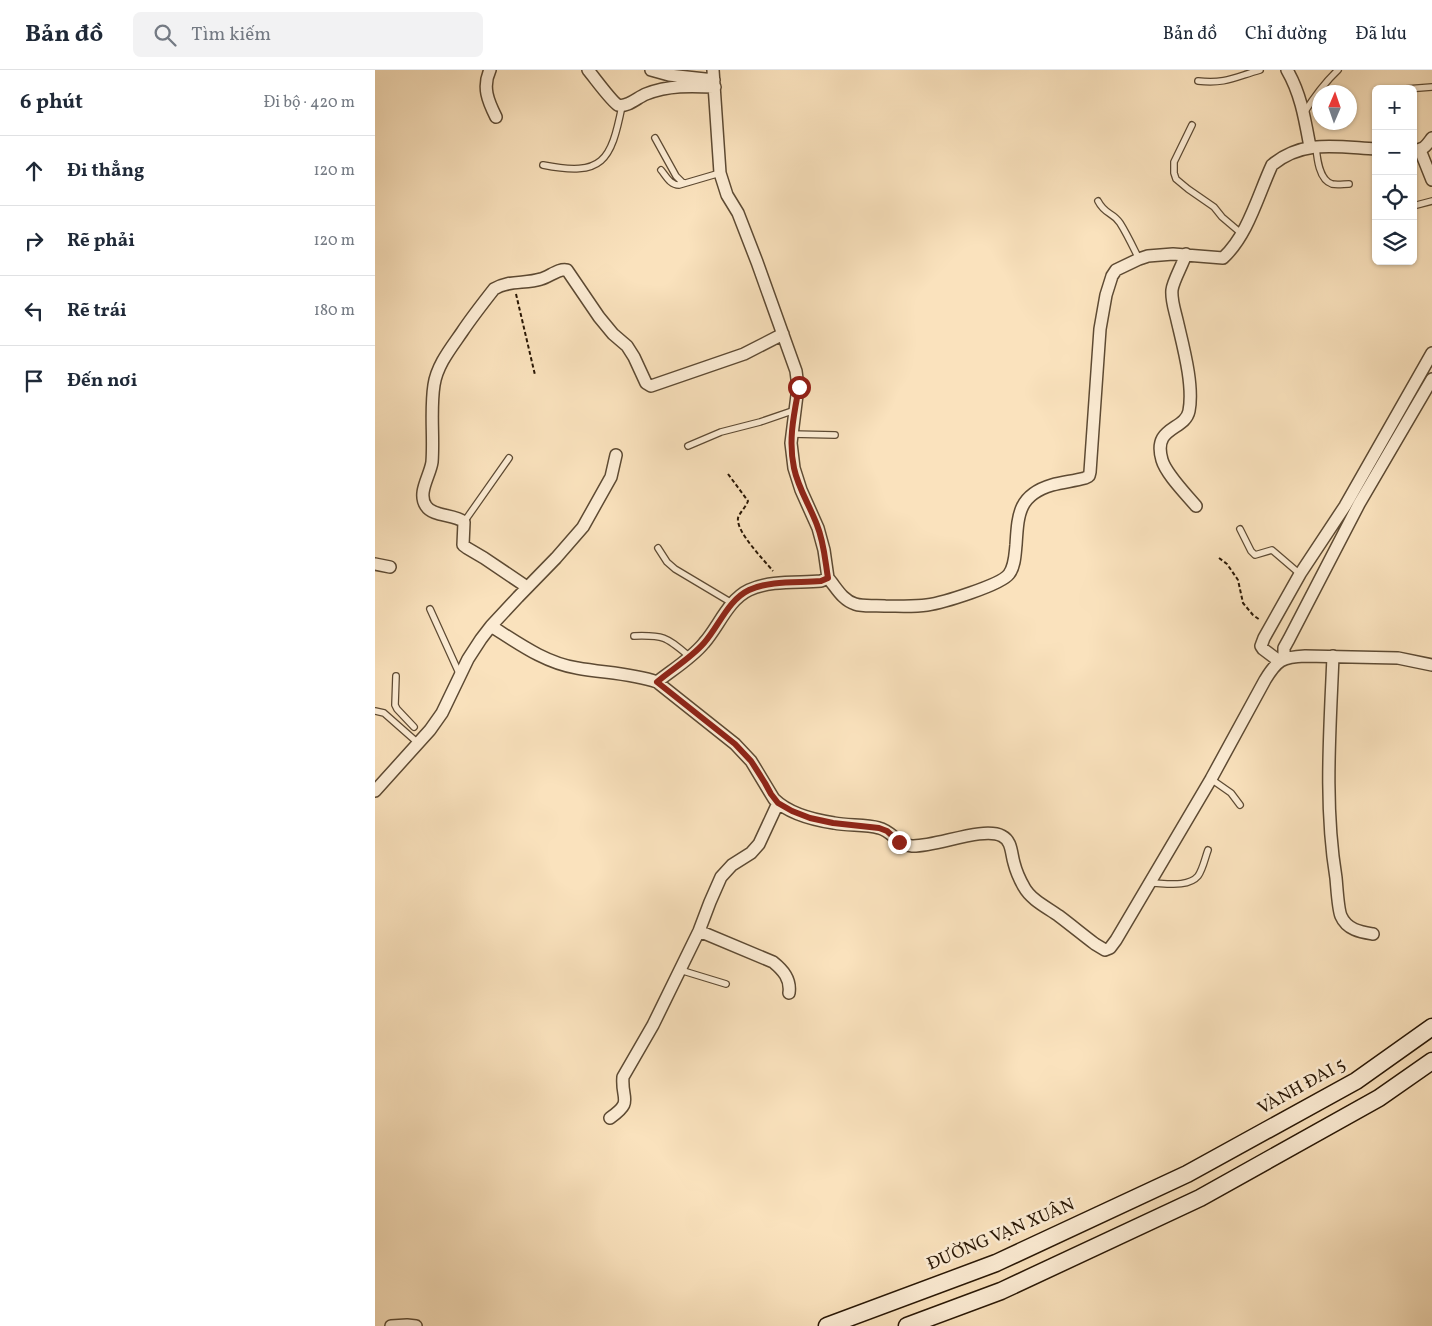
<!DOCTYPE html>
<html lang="vi">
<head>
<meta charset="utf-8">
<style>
	:root { --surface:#fff; --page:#f2f2f3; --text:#1f2937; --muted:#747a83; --line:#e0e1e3 }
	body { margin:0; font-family:Vollkorn,serif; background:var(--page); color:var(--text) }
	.controls { position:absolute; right:15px; top:15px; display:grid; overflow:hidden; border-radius:8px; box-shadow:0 1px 4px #0004 }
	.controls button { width:45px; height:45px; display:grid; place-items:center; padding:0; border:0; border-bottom:1px solid var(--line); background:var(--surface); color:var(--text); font:25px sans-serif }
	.compass { position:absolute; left:937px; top:15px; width:45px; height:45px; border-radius:50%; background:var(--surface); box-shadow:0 1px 4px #0004; rotate:2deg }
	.stop { position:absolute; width:15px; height:15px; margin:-11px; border:4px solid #8f2418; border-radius:50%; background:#fff }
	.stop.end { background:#8f2418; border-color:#fff; box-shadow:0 1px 5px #0008 }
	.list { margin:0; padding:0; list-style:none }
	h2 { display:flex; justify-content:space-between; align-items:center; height:65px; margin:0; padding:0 20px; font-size:21px }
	h2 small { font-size:16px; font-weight:400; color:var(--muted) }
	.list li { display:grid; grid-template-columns:32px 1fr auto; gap:15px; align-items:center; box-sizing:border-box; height:70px; padding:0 20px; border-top:1px solid var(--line) }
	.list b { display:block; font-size:19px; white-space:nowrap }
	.list em { font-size:16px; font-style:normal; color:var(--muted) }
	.icon { flex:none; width:28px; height:28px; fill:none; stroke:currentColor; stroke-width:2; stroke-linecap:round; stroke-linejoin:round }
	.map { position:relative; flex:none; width:1057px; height:1256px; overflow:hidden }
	header { display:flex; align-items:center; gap:30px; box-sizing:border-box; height:70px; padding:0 25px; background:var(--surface); border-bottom:1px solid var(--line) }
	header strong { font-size:24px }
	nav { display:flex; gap:28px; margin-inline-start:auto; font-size:18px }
	.search { width:350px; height:45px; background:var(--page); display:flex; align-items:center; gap:12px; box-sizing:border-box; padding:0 18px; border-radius:8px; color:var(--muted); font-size:19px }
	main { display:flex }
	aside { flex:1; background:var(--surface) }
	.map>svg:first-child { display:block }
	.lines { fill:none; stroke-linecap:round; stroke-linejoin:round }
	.service-casing { stroke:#5d4a33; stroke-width:8 }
	.minor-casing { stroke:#5d4a33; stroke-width:14 }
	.secondary-casing { stroke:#291705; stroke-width:19 }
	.path { stroke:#291705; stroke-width:2; stroke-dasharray:4 2.5; stroke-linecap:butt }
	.service { stroke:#fcecd4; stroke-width:5.5 }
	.minor { stroke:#fcecd4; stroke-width:11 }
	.secondary { stroke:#fcecd4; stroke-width:16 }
	.route { stroke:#8f2418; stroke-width:6 }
	.labels { text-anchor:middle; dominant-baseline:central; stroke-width:5; stroke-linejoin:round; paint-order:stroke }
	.street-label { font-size:18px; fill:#291705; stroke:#fcecd4 }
</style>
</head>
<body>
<header>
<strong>Bản đồ</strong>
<div class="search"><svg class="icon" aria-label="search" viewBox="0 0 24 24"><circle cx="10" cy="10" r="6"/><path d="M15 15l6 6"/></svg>Tìm kiếm</div>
<nav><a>Bản đồ</a><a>Chỉ đường</a><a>Đã lưu</a></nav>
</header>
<main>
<aside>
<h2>6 phút<small>Đi bộ · 420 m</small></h2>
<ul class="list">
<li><svg class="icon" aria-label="ahead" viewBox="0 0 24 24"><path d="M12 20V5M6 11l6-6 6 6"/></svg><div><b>Đi thẳng</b></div><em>120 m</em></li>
<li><svg class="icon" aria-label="right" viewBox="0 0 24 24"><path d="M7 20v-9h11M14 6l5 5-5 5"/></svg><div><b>Rẽ phải</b></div><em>120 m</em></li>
<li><svg class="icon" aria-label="left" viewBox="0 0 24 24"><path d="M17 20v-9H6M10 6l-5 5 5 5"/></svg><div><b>Rẽ trái</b></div><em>180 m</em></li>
<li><svg class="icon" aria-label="arrive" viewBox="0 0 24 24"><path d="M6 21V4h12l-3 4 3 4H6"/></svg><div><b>Đến nơi</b></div></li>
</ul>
</aside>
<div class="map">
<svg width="1057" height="1256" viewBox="0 0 1057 1256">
	<rect width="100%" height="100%" fill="#fae2bd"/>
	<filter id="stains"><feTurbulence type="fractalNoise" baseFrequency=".004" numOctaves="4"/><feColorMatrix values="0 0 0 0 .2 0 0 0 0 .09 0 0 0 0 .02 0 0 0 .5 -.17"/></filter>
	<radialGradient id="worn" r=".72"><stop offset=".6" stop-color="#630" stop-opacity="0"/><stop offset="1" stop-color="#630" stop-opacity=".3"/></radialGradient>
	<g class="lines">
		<defs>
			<path id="service" d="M823,11C851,14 860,7 885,0
				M1031,19L1057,17
				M929,43C939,27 949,13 963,0
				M817,55L799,92V103L801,109L813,119L839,137L847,147L867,164
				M280,68L301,106L308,113
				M941,77C942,88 944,110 957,114C962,115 969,114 974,114
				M168,95C228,107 236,91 247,36
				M286,100C291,106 295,115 304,115L345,103
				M723,131C730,145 738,142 745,153C752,164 758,177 764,189
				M1038,136L1057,131
				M416,364L460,365
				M313,376L346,362L385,352L420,340
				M89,452L134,388
				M865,459L876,481L880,485L897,480L925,504
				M283,478L292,492L300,499L357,533
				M55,539L84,603
				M259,566C290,565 291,567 315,587
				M21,606L20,635L22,639L39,657
				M0,641L9,643L43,673
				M836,709L856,723L865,735
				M775,813C789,813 813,818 823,806C828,799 830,788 833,780
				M305,900L351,914"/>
			<path id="minor" d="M115,0C107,17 113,31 121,47
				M213,0C219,7 237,32 243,35C252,38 263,27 271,24C294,15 316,16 340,17
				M276,0L294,5L339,10
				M338,0L345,103L352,125L363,143L382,192L421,301L423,317L416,373L419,398L426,420L443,458L449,480L453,508
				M912,0C926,24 930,50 935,77
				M1038,80C1049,80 1051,76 1057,68
				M1045,80L1057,110
				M811,184C808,194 798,211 797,220C796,230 800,241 802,250C808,276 819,315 814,341C810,361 777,356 787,390C791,404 811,424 821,436
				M0,494L15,497
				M152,517L109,488L92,478L88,475L89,452C79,444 58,447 51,436C42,423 55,406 57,392C59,367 55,341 59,315C62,295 76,278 87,262C97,247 108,233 119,219C133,210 151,214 166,209C174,207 184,198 192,200L224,247L238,264L252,276L259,287L271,313L276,316L369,284L408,264
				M116,556L143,527L181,488L208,457L236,407L241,385
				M958,586C955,660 949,735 961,808C962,818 963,839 966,846C972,860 986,862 998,864
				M909,589V578L914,569L984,434L1057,309
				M904,591L888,579L886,576L889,568L925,504L970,436L1057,283
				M282,612C297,600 317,588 329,573C344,556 353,530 374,520C396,510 423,513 446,511L453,508C461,517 467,530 480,534C489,537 500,535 510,536C524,536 539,537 552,535C567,533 626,515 634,504C640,496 640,484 641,475C643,445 643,425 677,415C688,412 699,411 710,408L714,406L715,402L725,259L731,225L737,206L741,200L764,189L773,186L798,184L848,188C873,165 883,125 897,95C928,69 963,77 1001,79
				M0,721L55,660L67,643L93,589L106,569L116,556C143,573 170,593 202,598C229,603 256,603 282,612L360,674L376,691L399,729C414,744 439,750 459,753C473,756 490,754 504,758C517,761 523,775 537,776C561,777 608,756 627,766C637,771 636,783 639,793C641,801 645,810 649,817C656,830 673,838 684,846C696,855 708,865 720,874L730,880L735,878L741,870L836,709L890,610C902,590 907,587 930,586L1023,588L1057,595
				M324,861L398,892C408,900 416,909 414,923
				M235,1048C259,1031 246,1030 248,1007L278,955L324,861L335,832L346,807L357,795L376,783L384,774L403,733
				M16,1256L32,1255L41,1256"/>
			<path id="secondary" d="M452,1256L621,1193L812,1104L981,1011L1057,957
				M532,1256L626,1221L825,1128L1004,1028L1057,991"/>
		</defs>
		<use href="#service" class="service-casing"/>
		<use href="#minor" class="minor-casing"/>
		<use href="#secondary" class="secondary-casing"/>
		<path class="path" d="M141,224L160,305
			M353,404L373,431C371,437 365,442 363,448C361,462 389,490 398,501
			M844,488L852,494L863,510L868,533L878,545L885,550"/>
		<use href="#service" class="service"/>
		<use href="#minor" class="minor"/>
		<use href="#secondary" class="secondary"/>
	</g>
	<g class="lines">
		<path class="route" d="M424,317C419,344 413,370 419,398C423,418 435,436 442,455C449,472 450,490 453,508L446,511C423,513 396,510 374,520C353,530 344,556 329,573C316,588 297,599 282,612L360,674L376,691L390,713L396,724L403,733L417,741L435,748L458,753L504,758L512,761L524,772"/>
	</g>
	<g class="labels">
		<g class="street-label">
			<text transform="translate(927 1017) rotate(-29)">VÀNH ĐAI 5</text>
			<text transform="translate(626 1165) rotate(-23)">ĐƯỜNG VẠN XUÂN</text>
		</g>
	</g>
	<rect width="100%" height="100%" filter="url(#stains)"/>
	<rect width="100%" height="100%" fill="url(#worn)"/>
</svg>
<div class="controls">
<button>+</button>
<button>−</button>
<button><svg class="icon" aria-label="locate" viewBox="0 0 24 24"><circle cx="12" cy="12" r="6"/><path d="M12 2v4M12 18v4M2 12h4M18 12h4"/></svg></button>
<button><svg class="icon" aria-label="layers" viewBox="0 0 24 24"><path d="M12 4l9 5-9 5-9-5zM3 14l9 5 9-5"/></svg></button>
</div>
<svg class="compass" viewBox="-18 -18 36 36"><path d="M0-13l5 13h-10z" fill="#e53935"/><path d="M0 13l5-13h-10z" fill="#747a83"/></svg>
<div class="stop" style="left:424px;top:317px"></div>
<div class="stop end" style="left:524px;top:772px"></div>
</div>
</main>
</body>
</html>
